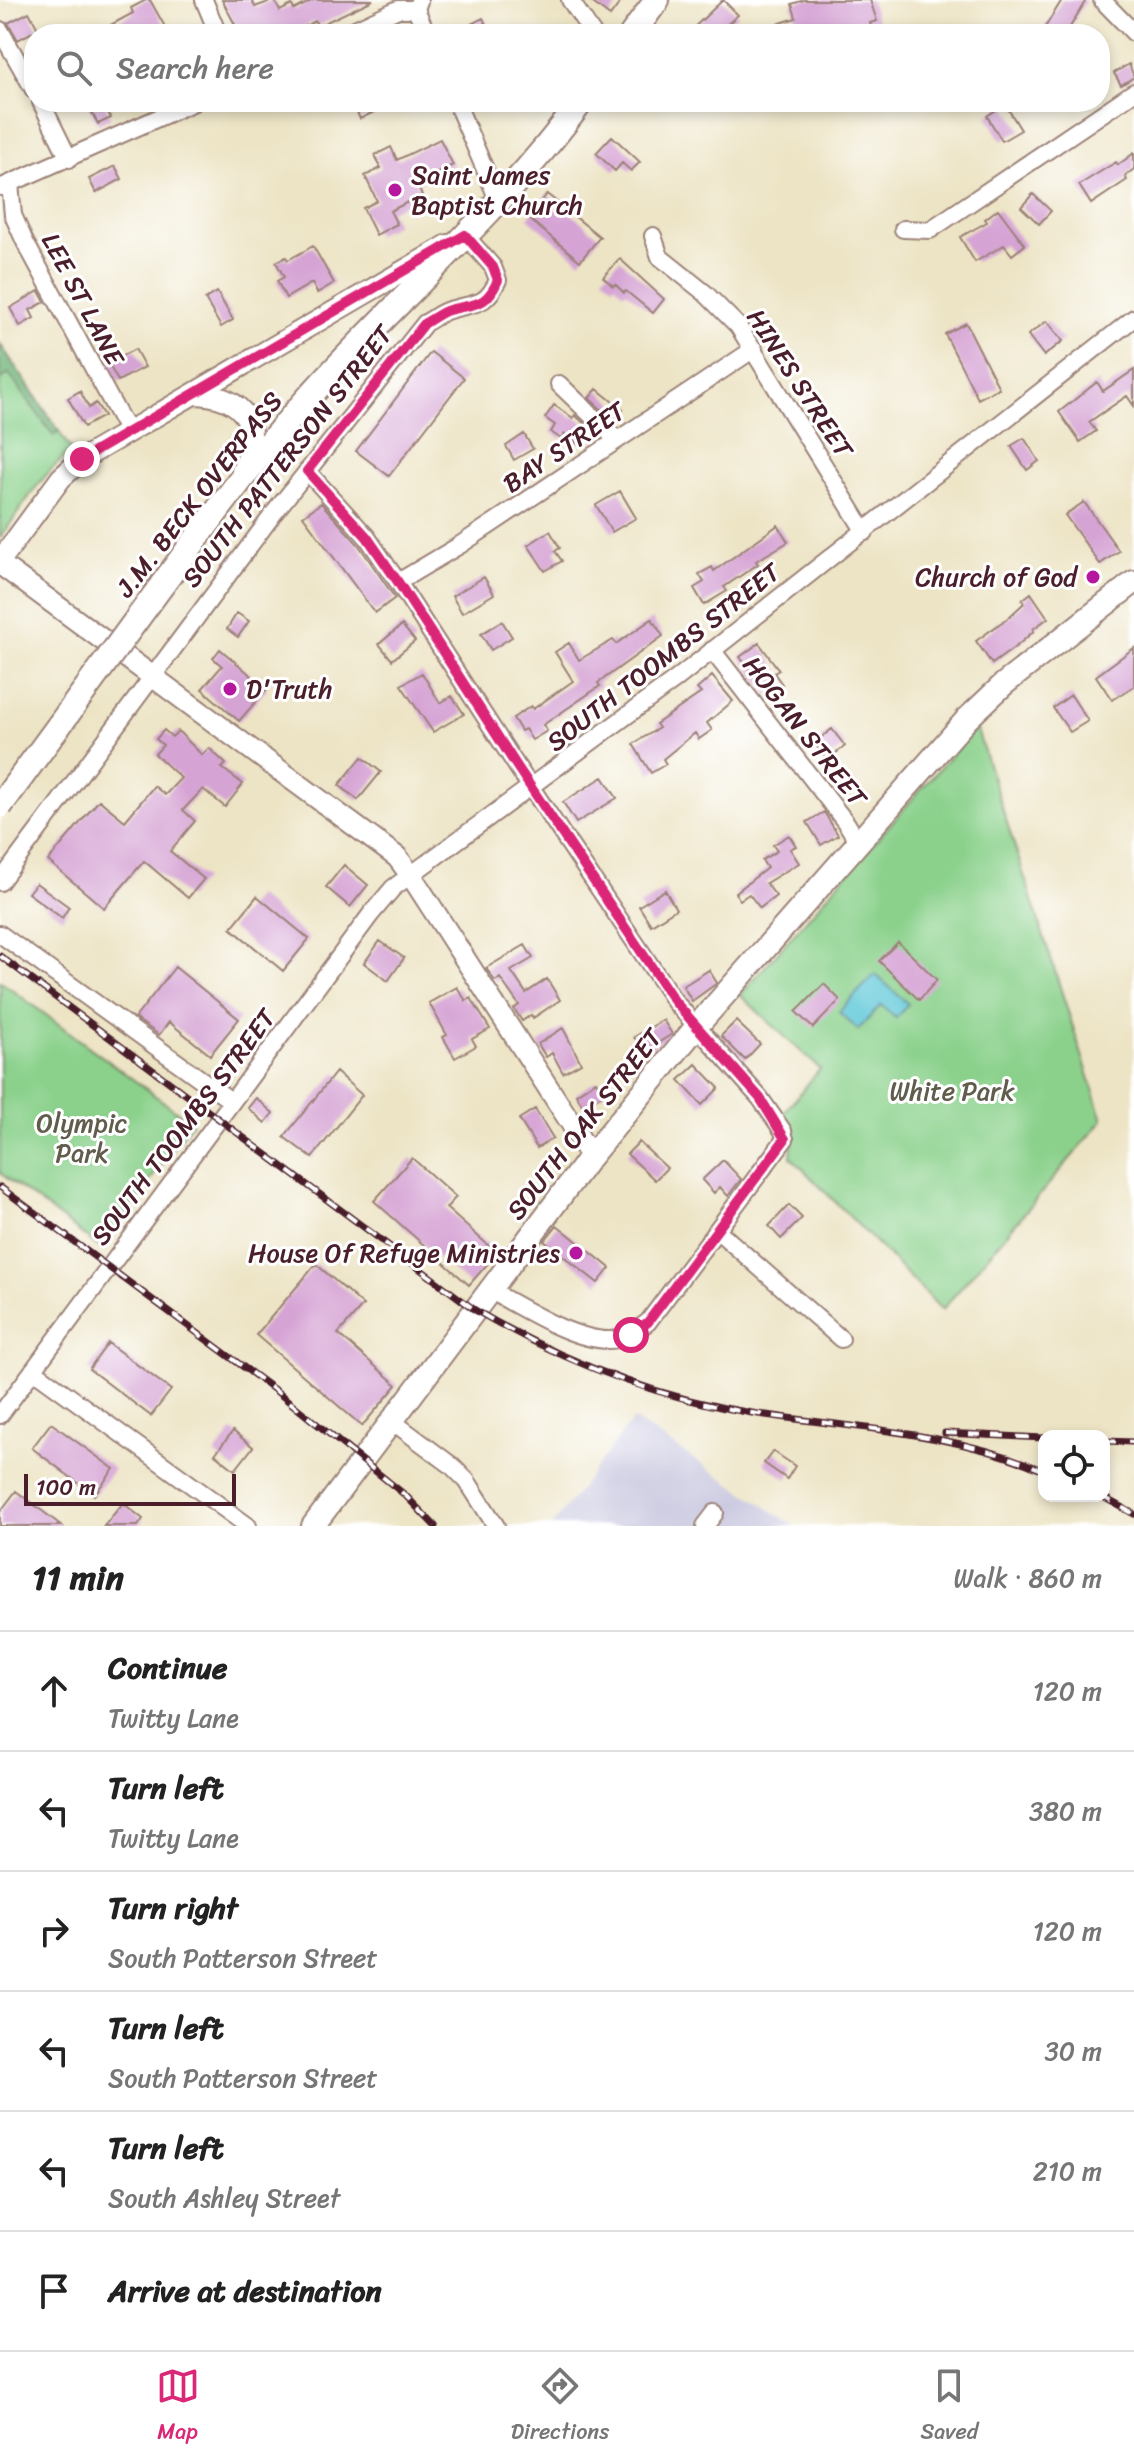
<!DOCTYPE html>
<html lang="en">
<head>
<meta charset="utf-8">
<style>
	:root { --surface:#fff; --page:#f2f2f2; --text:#222; --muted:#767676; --line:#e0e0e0; --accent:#db2777 }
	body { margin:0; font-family:Sriracha,sans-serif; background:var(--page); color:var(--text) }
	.controls { position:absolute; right:24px; bottom:24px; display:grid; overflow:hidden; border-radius:16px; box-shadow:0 4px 12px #0003 }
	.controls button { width:72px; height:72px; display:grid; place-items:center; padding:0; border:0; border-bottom:2px solid var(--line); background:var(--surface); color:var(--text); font:40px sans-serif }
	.scale { position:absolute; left:24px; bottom:20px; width:212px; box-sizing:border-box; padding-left:8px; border:4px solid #4a1f2b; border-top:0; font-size:22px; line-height:28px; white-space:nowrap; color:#4a1f2b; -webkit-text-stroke:6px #fff; paint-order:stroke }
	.stop { position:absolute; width:24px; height:24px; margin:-18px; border:6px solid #db2777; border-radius:50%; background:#fff }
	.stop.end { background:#db2777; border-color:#fff; box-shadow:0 2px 8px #0008 }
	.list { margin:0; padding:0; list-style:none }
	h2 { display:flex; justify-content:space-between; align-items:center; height:104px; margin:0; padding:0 32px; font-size:34px }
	h2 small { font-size:26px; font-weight:400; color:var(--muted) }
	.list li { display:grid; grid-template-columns:52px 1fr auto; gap:24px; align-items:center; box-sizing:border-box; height:120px; padding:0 32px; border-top:2px solid var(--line) }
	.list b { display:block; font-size:30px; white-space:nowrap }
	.list p { margin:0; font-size:26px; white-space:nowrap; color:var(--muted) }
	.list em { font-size:26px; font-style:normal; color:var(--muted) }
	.icon { flex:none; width:44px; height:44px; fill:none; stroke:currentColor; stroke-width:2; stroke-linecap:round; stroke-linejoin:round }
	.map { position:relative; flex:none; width:1134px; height:1526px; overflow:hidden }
	.search { position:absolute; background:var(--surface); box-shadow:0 4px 12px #0003; left:24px; right:24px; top:24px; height:88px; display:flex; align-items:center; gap:20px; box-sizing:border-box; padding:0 28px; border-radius:32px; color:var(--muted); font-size:30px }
	.sheet { height:824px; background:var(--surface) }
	nav { display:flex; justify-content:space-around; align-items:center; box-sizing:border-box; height:112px; border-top:2px solid var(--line); background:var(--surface); font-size:22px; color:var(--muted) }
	nav a { display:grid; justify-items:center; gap:4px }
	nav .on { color:var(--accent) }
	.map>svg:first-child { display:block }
	.industrial { fill:#c2c1dc }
	.green { fill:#8bd18c; stroke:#6a785c; stroke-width:2 }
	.forest { fill:#70b378; stroke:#5d6952; stroke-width:2 }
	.water { fill:#5dc8d8; stroke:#547482; stroke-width:2 }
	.building { fill:#d5a3d4 }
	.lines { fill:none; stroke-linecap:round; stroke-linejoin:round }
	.minor-casing { stroke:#9c8278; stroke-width:20 }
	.tertiary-casing { stroke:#9c8278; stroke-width:24 }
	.secondary-casing { stroke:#9c8278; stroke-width:26 }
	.primary-casing { stroke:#9c8278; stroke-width:28 }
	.minor { stroke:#fff; stroke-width:16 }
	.tertiary { stroke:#fff; stroke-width:20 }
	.secondary { stroke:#fff; stroke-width:22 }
	.primary { stroke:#fff; stroke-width:24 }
	.rail-casing { stroke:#4a1f2b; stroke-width:7 }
	.rail { stroke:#fff; stroke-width:4; stroke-dasharray:12; stroke-linecap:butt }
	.primary-bridge-casing { stroke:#9c8278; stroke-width:28; stroke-linecap:butt }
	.primary-bridge { stroke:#fff; stroke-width:24 }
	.route { stroke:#db2777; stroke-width:10 }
	.poi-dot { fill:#b5179e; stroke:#fff; stroke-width:3 }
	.labels { text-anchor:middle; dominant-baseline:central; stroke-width:6; stroke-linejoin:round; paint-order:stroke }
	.poi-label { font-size:26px; fill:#4a1f2b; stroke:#fff; text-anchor:start }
	.street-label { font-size:26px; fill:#4a1f2b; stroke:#fff }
	.park-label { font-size:26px; fill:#615d4d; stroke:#fff }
</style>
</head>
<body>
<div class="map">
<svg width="1134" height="1526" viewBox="0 0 1134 1526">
	<rect width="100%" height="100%" fill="#fff"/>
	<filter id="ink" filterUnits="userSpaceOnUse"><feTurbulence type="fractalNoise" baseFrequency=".0125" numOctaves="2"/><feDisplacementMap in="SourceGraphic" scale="16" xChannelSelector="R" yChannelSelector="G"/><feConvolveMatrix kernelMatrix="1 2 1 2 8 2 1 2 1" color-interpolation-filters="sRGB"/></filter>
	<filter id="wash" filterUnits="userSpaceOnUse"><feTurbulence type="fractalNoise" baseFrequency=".006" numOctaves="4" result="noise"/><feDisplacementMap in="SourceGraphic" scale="32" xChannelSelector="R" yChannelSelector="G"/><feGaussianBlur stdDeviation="1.8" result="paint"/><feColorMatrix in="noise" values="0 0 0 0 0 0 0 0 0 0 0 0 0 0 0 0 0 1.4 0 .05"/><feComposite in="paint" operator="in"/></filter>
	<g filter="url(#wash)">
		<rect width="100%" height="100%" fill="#ede4c5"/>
		<path class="industrial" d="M633,1419L795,1526H552Z"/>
		<path class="green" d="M0,344L72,451C42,473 22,508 0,538Z
			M976,727L1103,1120L942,1310L791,1157L793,1130L782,1115L820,1069L740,995Z
			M0,981L192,1123L101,1248L0,1173Z"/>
		<path class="forest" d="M0,344L59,431L53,435L9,374L0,380Z"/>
		<path class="water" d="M875,974L908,1004L896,1018L881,1005L858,1030L839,1012Z"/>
		<g id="blocks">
			<path class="building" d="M146,0H150L169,34H94L133,13L131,8Z
				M222,0H252L255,7L274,0L280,11L292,5L294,10L313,0H373L318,26L315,21L290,34H278L276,30L268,34H240Z
				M589,0H622L610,16Z
				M723,0L738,15L723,28L728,34H687Z
				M804,0H870L877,21L870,23L873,34H777L774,25L796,18L792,4Z
				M1062,0H1086L1066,34H1053L1044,29Z
				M29,12L38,29L18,40L8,23Z
				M483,18L489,30L481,34H451Z
				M1129,64L1134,77L1121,85L1114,73Z
				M86,102H103L111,118L98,124Z
				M352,102H370L374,112L360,119Z
				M1005,104L1021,130L1002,141L987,116Z
				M612,136L640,162L631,171L622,163L615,171L596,153Z
				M440,139L453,165L416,184L422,195L390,211L397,224L376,235L363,208L377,201L365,176L381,168L375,155L391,147L397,160Z
				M1134,153V169L1125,176L1127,180L1091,204L1079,185L1116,162L1118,165Z
				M115,166L122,179L96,193L89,179Z
				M547,194L600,237L580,261L528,218Z
				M1033,194L1051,211L1039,224L1021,207Z
				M998,209L1025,245L1012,255L1004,245L975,262L960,237L987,222L985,219Z
				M313,246L334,283L317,293L312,283L286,298L277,281L284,277L276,262L286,257L288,260Z
				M620,259L664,299L653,313L626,291L624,293L615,284L613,286L603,277Z
				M39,291L45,302L30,310L34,318L20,326L10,308Z
				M217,292L233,320L221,327L205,299Z
				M1047,321L1063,341L1044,356L1028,335Z
				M966,323L999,388L978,399L945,334Z
				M135,349L145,367L118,381L108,363Z
				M431,352L464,378L389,476L356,451Z
				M1134,370V406L1127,396L1089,422L1096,431L1080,442L1059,412L1097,382L1103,391Z
				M597,389L623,410L614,421L589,398Z
				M80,391L89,408L96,403L104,416L84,427L68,398Z
				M554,405L573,418L575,415L589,428L578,444L565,434L561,439L551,432L555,425L545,418Z
				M524,434L533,449L514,460L506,446Z
				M1024,438L1039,461L1027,470L1011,446Z
				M620,491L636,518L612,532L596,505Z
				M1084,502L1119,551L1100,564L1065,515Z
				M321,503L358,544L395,598L375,613L303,516Z
				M778,525L788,542L756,561L758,564L724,587L727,591L704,605L694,588L704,582L699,574L712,567L714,571Z
				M550,531L560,548L555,551L562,561L545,571L528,545Z
				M484,577L494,594L462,613L452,596Z
				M1031,593L1048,618L1033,629L1034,631L1018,645L992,664L976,641L1009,617L1024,603L1022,600Z
				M237,613L249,621L238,637L227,629Z
				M652,619L663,636L598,683L600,686L543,725L547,731L532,740L525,729L521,731L513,718L531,706L533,709L573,681L555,652L569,643L579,660L613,640L616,644Z
				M502,621L512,637L491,650L481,634Z
				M402,625L415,641L392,660L379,644Z
				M759,643L779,670L774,673L782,684L768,695L740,657Z
				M1134,648V686L1112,700L1096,676Z
				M220,649L267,689L239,721L202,689L222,666L213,658Z
				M422,673L440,703L452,696L464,714L433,732L401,685Z
				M712,676L733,701L707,723L712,730L699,739L695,733L663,759L666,764L651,773L633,744L659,728L656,724L701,693L697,689Z
				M1071,695L1088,721L1070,732L1053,708Z
				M832,729L845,746L827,760L814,743Z
				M164,730L172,737L178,731L202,755L209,748L226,764L222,768L243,784L225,807L203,789L183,810L195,821L170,851L204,879L188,898L144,861L104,908L48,861L99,800L125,821L154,786L165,795L181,778L155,754L163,745L156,739Z
				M362,757L381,772L358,800L339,785Z
				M603,777L617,798L576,823L563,802Z
				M824,812L838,835L821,845L807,822Z
				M789,835L796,846L790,849L799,863L766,883L776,896L760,908L749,894L740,900L735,893L767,868L762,860L777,851L773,845Z
				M344,865L368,885L350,907L326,887Z
				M36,883L69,907L62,918L28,893Z
				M665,890L676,909L651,925L639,906Z
				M257,896L309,939L283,971L231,928Z
				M380,941L404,958L388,981L364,963Z
				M898,942L937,980L919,1000L879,961Z
				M525,945L533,958L511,971L526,993L547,979L560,1000L533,1018L531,1015L522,1021L514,1009L519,1005L500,978L495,981L486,968Z
				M175,967L239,1019L210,1055L169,1022L159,1035L135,1018Z
				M709,970L717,983L692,1001L683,986Z
				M824,984L840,1000L813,1028L796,1012Z
				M457,987L466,1001L471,998L490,1029L472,1039L476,1046L455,1058L443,1037L447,1035L429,1003Z
				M663,1020L672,1034L644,1052L634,1037Z
				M736,1021L760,1044L745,1060L721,1036Z
				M563,1028L581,1063L563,1073L552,1053L546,1057L538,1044Z
				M696,1064L719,1088L702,1105L679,1080Z
				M336,1072L362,1095L312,1158L284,1137Z
				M596,1081L604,1094L583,1106L576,1094Z
				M256,1098L273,1113L265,1123L248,1108Z
				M535,1109L553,1138L537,1148L519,1119Z
				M639,1142L667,1168L655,1180L627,1154Z
				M412,1158L456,1197L446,1208L497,1253L469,1285L374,1201Z
				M723,1160L741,1179L728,1196L720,1187L714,1193L702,1180Z
				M789,1205L802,1218L781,1239L769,1226Z
				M557,1225L610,1268L598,1283L544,1241Z
				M316,1264L363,1305L338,1334L397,1385L362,1426L256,1335Z
				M108,1343L171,1390L151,1416L89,1369Z
				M51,1423L114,1469L94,1495L32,1448Z
				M233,1431L253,1447L235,1470L215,1454Z
				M773,1451L795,1466L787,1479L764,1463Z
				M16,1491L62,1526H0V1512Z
				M123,1503L143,1519L138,1526H104Z"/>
		</g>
	</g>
	<g filter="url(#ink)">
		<use href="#blocks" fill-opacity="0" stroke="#9c8278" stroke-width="2"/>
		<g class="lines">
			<defs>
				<path id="minor" d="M204,0L218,34
					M570,0L593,34
					M1102,0L1134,33
					M419,1L416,9L427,34
					M0,30L34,90
					M344,34L398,9H416
					M41,102L69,159
					M456,102L499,202
					M10,184L13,215L25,242L128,432
					M2,187L194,102
					M903,229L930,230L1134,92
					M653,236L660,257L705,293L738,326L865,532
					M559,384L617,440
					M307,471L367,537L398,582L518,768L675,1002L760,1098L783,1131L785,1139L648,1322C636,1331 624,1340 609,1340C571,1340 522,1307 489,1290
					M398,582L460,545L754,349
					M712,650L847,824L858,842
					M0,882L274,513L425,323C433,319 441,312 449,310C475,302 485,308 498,280L493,267L465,235
					M0,934L231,1101
					M718,1231L841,1339
					M33,1370L248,1526
					M0,1415L371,914L393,888L675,680L1134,318
					M392,1421L451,1465L467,1481L496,1526
					M705,1526L715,1513"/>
				<path id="tertiary" d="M195,394C245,396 264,426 242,471
					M0,561L61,478L82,459L448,245
					M0,564L397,857L410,874L571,1123L590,1157"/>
				<path id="secondary" d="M313,1526L590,1157L697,1026L967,719L1004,684L1134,582"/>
				<path id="primary" d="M632,34L657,0
					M162,585C216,512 270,437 333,371C417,282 508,201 581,102"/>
			</defs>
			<use href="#minor" class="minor-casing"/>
			<use href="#tertiary" class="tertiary-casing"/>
			<use href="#secondary" class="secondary-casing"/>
			<use href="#primary" class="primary-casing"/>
			<use href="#minor" class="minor"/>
			<use href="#tertiary" class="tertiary"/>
			<use href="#secondary" class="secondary"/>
			<use href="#primary" class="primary"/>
			<defs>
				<path id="rail" d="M0,956L475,1310C562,1361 652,1397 752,1413C849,1428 953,1431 1044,1471
					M0,1187L276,1391L405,1495L435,1526
					M945,1433L1044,1438
					M1104,1441L1134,1442
					M1101,1496L1134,1514"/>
			</defs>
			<use href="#rail" class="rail-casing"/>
			<use href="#rail" class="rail"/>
			<defs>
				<path id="primary-bridge" d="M0,806L162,585"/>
			</defs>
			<use href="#primary-bridge" class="primary-bridge-casing"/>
			<use href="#primary-bridge" class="primary-bridge"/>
		</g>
	</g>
	<g class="lines" filter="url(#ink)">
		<path class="route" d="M82,459L465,235L493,267L498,280C486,308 475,303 449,310C441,312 433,319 425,323L307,471L367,537L398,582L518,768L675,1002L760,1098L785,1139L648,1322L631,1335"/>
	</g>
	<g class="poi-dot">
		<circle cx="395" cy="190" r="8"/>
		<circle cx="1093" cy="577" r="8"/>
		<circle cx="230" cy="689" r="8"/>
		<circle cx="576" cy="1253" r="8"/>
	</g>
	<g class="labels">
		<g class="poi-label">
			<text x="411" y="175">Saint James<tspan x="411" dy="30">Baptist Church</tspan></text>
			<text x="1077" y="577" text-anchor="end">Church of God</text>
			<text x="246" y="689">D'Truth</text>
			<text x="560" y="1253" text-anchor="end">House Of Refuge Ministries</text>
		</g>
		<g class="street-label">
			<text transform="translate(83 299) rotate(62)">LEE ST LANE</text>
			<text transform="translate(800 383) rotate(57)">HINES STREET</text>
			<text transform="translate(564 447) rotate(-34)">BAY STREET</text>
			<text transform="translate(287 456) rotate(-52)">SOUTH PATTERSON STREET</text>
			<text transform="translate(199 494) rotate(-52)">J.M. BECK OVERPASS</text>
			<text transform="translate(663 657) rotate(-38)">SOUTH TOOMBS STREET</text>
			<text transform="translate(805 731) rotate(52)">HOGAN STREET</text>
			<text transform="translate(584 1124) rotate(-52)">SOUTH OAK STREET</text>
			<text transform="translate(183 1127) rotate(-53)">SOUTH TOOMBS STREET</text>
		</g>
		<g class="park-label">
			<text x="952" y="1091">White Park</text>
			<text x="82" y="1123">Olympic<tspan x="82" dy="30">Park</tspan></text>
		</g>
	</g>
</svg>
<div class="controls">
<button><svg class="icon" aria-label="locate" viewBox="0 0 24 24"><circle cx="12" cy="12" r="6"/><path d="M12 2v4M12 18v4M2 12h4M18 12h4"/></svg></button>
</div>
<div class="scale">100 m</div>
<div class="stop" style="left:631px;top:1335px"></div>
<div class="stop end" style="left:82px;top:459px"></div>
<div class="search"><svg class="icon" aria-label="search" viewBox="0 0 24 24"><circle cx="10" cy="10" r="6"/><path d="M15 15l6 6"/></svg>Search here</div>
</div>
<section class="sheet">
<h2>11 min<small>Walk · 860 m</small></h2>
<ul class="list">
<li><svg class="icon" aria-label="ahead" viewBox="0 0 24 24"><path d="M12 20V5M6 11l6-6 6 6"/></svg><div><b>Continue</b><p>Twitty Lane</p></div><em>120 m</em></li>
<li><svg class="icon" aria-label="left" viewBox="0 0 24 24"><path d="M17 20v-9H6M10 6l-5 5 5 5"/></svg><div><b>Turn left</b><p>Twitty Lane</p></div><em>380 m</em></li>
<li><svg class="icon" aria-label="right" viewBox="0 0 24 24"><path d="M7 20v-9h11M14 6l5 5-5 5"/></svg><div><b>Turn right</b><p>South Patterson Street</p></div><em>120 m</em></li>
<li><svg class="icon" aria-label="left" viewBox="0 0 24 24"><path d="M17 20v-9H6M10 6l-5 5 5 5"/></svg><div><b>Turn left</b><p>South Patterson Street</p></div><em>30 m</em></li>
<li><svg class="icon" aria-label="left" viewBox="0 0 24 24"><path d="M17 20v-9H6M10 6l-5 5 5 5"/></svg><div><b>Turn left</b><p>South Ashley Street</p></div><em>210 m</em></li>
<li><svg class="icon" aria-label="arrive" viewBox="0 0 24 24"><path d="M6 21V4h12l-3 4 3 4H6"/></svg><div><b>Arrive at destination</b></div></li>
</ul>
</section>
<nav>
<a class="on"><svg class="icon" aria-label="map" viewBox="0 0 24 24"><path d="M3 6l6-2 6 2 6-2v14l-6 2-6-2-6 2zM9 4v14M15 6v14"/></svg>Map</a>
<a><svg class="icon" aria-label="directions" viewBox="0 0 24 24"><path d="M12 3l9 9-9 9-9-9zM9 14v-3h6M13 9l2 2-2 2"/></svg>Directions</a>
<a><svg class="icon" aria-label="saved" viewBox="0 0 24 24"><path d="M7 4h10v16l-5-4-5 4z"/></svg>Saved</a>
</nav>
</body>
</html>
